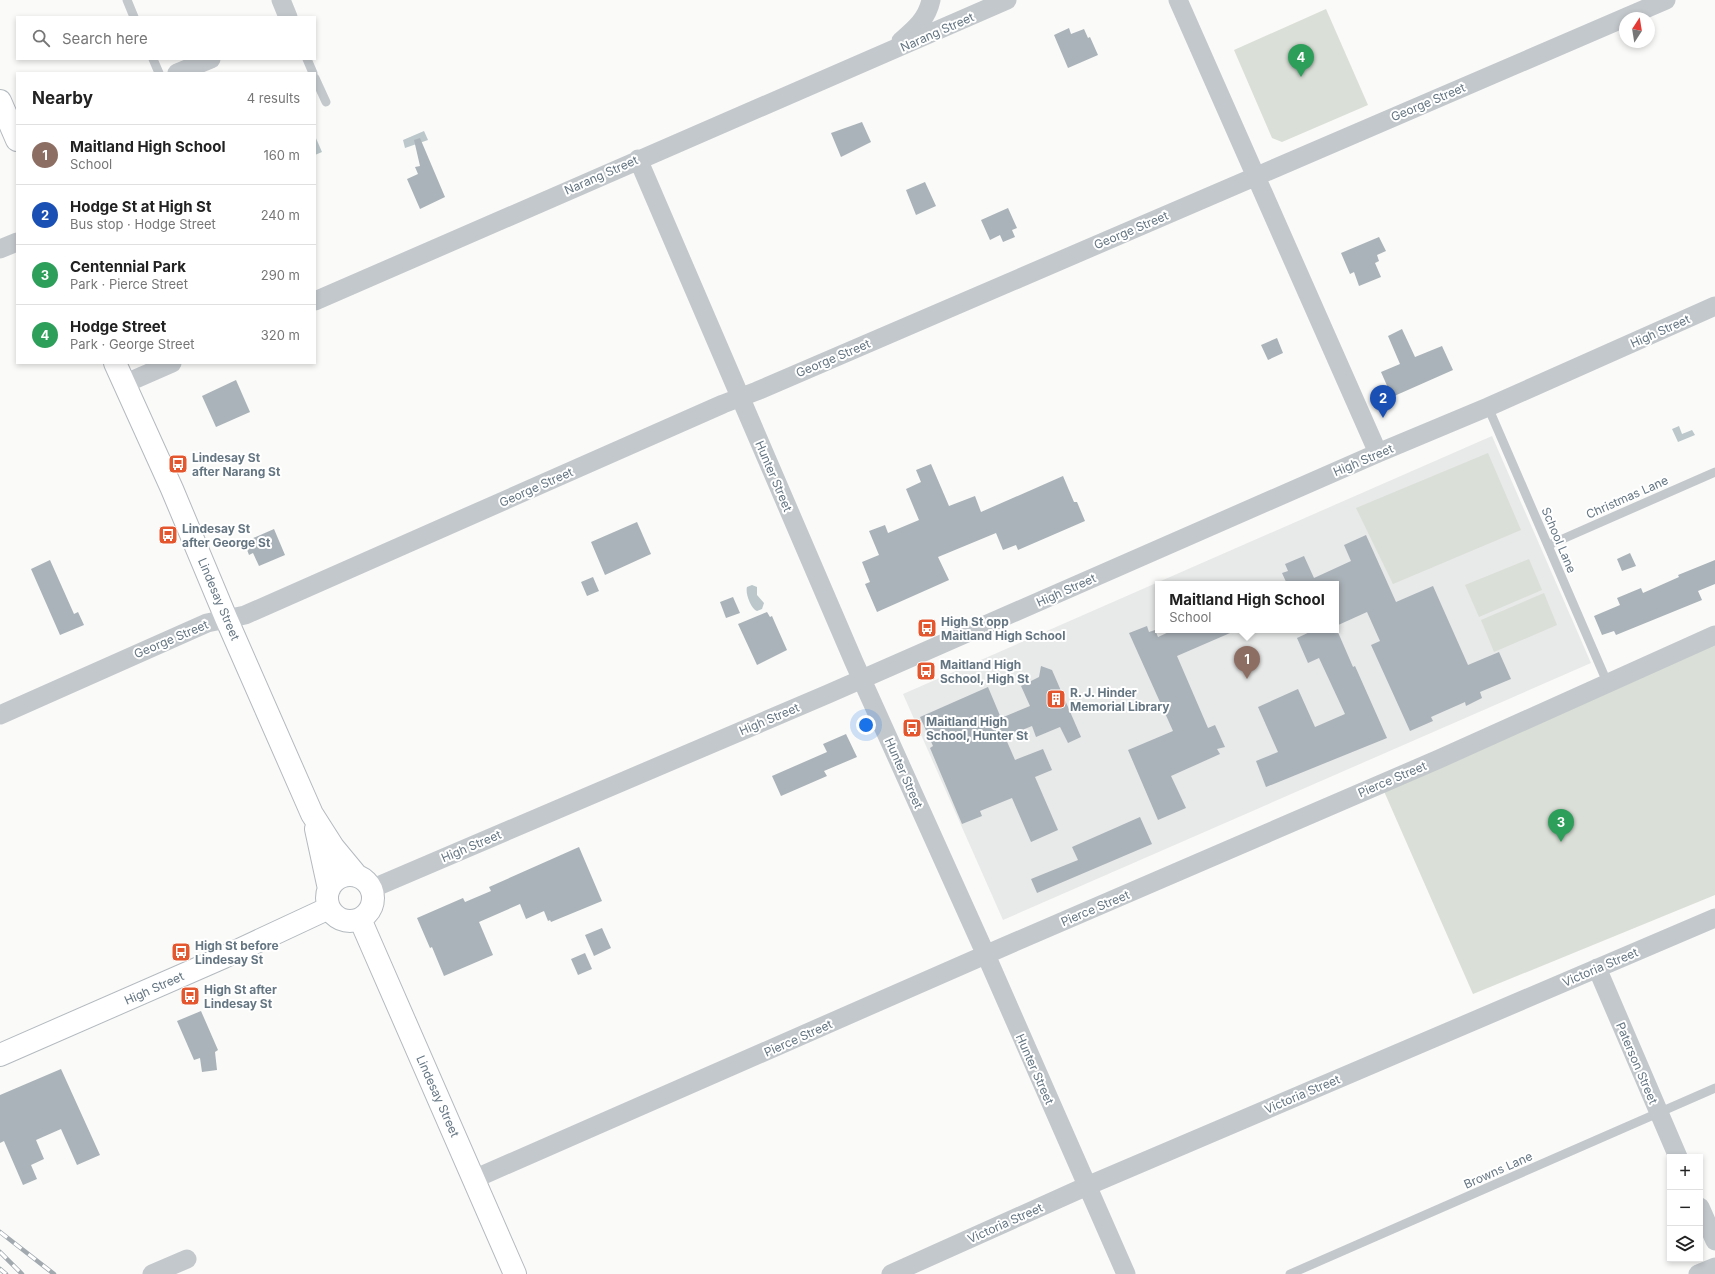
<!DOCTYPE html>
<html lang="en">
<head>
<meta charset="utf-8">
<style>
	:root { --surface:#fff; --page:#f2f2f2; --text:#222; --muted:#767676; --line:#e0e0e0; --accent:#111827 }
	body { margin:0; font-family:Inter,sans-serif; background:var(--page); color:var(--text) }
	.controls { position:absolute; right:12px; bottom:12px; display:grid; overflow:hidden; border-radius:0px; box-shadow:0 2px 6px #0003 }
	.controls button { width:36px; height:36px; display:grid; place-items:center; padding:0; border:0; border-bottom:1px solid var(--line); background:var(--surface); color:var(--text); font:20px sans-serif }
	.compass { position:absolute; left:1619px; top:12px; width:36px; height:36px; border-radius:50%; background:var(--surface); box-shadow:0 2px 6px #0003; rotate:12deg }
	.you { position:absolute; left:866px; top:725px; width:14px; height:14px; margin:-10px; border:3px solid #fff; border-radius:50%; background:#1a73e8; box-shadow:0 0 0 6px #1a73e833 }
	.badge { display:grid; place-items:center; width:26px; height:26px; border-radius:50%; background:var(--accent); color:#fff; font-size:13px; font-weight:700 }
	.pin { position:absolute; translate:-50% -33px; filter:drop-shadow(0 1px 2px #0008) }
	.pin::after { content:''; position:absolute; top:21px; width:14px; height:12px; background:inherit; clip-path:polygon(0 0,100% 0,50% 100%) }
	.popup { position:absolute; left:1155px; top:581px; width:184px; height:52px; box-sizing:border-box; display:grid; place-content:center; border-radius:0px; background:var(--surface); filter:drop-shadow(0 1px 3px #0005); font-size:13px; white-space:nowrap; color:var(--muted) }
	.popup b { font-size:15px; color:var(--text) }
	.popup::after { content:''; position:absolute; left:50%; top:100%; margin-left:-8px; border:8px solid transparent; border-top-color:var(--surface) }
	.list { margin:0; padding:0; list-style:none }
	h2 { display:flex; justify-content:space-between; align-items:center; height:52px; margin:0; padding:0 16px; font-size:17px }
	h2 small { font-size:13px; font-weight:400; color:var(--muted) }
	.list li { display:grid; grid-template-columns:26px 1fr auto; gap:12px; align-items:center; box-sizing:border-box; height:60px; padding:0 16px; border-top:1px solid var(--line) }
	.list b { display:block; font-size:15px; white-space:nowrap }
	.list p { margin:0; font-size:13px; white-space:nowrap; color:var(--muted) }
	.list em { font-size:13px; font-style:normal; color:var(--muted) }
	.icon { flex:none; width:22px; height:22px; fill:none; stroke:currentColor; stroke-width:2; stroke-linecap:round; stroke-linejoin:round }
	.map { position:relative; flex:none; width:1715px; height:1274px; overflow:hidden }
	.search { position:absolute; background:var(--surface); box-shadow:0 2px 6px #0003; left:16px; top:16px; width:300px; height:44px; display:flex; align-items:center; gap:10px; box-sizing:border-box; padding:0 14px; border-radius:0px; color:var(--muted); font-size:15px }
	.panel { position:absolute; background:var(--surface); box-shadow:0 2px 6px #0003; left:16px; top:72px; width:300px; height:292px; border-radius:0px }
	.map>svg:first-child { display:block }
	.built { fill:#e8e9e9; fill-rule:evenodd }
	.green { fill:#dadfd7 }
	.water { fill:#bbc7cb }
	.building { fill:#aab3b9 }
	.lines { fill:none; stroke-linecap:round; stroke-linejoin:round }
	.secondary-casing { stroke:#b3babf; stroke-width:24 }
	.lane { stroke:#c3c8cc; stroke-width:9 }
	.street { stroke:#c3c8cc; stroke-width:19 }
	.secondary { stroke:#fff; stroke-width:22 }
	.rail-casing { stroke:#a2aab0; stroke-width:4.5 }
	.rail { stroke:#fff; stroke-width:3; stroke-dasharray:9; stroke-linecap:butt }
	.labels { text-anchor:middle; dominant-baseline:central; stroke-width:4; stroke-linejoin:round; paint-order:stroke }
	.street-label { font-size:12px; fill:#657683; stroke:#fff }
	.poi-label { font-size:12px; font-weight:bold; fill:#657683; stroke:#fff; text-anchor:start }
</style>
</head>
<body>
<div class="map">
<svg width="1715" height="1274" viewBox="0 0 1715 1274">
	<rect width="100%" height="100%" fill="#fafaf8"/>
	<path class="built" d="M1492,436L1591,663L1003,920L903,694ZM1158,584H1336V630H1158Z"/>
	<path class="green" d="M1326,9L1368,105L1282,142L1272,138L1234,50Z
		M1488,453L1521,530L1393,584L1356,508Z
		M1529,559L1542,590L1479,617L1465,585Z
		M1544,593L1557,625L1494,652L1481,620Z
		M1715,644V895L1473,994L1383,789Z"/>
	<path class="water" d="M424,131L428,140L405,148L403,140Z
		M315,136L322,152L315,155Z
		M1679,426L1682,434L1692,430L1695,435L1678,442L1672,429Z
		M752,585L757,587V595L764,603L762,609L757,611C751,609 745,593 747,587Z"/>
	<path class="building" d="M1069,28L1071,34L1084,29L1088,38L1090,37L1098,55L1068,68L1054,35Z
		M862,122L871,142L841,157L831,133Z
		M420,138L445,197L420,209L407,179L418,174L415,167L420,166L414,140Z
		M925,182L936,206L916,215L906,190Z
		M1008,208L1017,228L1012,230L1015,237L1003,242L1000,235L990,240L981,220Z
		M1379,237L1386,251L1377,255L1379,261L1375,263L1381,277L1359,286L1354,272L1350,274L1341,253Z
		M1402,329L1415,357L1442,346L1453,370L1392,397L1381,372L1400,364L1388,336Z
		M1277,338L1283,353L1268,360L1261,345Z
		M236,380L250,412L216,427L202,396Z
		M931,464L949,506L975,496L981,512L1063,476L1074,502H1077L1085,521L1018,550L1016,545L1003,550L996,533L938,557L949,580L877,612L865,584L870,582L862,562L879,555L869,531L885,525L888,533L919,520L906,489L921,482L916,470Z
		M637,522L651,554L605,575L591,542Z
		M274,529L285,555L259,566L253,553L249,555L244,542Z
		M1366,535L1396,602L1433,586L1468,665L1499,652L1511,679L1480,692L1482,698L1466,706L1465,702L1431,717L1433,721L1410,731L1371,645L1380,641L1367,612L1336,626V584H1287L1282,573L1288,571L1285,564L1304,556L1314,578L1351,561L1344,545Z
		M1630,553L1636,566L1622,571L1617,559Z
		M50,560L74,614L78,612L84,625L60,635L31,569Z
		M1715,560V584L1698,591L1702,600L1616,635L1614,631L1602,635L1594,616L1620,605L1617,598L1641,588L1643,593L1679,577L1678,575Z
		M593,577L599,591L587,596L581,582Z
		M733,597L740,613L726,618L720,602Z
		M767,612L770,617L772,616L775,623L787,650L757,665L738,624Z
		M1147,626L1149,632L1155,630L1158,637L1173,630H1237L1177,656L1208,728L1215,725L1225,747L1217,749L1220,754L1171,776L1186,808L1158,820L1128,750L1173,731L1129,633Z
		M1314,630H1337L1353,667L1355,666L1387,738L1266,787L1256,761L1278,752L1258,707L1298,689L1315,727L1345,714L1319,658L1308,663L1297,638Z
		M1041,666L1052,670L1081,737L1068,743L1060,727L1036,737L1032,726L1005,737L1015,760L1043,749L1052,770L1035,777L1058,830L1031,842L1012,798L980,811L982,816L962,824L930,748L933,746L920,717L988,687L1001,718L1030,706L1021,686L1039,677Z
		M846,734L857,757L824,771L827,776L781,796L772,776L827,752L823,744Z
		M1140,817L1152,844L1037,893L1031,879L1078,860L1072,847Z
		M579,847L602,901L551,922L550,920L548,921L544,911L526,919L520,904L479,922L493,955L444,976L432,947L430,948L417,918L463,898L465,902L491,891L489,887Z
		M602,928L611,948L594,956L585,935Z
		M585,953L592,969L578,975L571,959Z
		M201,1011L218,1050L215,1052L217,1070L202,1072L200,1058L194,1060L177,1021Z
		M61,1069L100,1155L77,1165L61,1129L36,1140L44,1159L31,1165L37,1179L23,1185L4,1141L0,1143V1095Z"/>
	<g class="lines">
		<defs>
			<path id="secondary" d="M0,101L17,140
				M115,363L172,489L226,618L312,814L333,847L357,876
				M316,829L329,889
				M327 898a23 23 0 1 1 46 0a23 23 0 1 1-46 0Z
				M360,919L515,1274
				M0,1055L224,957L329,908"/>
		</defs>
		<use href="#secondary" class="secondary-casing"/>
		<path class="lane" d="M127,0L134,17
			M153,59L159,73
			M307,59L313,73
			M315,78L326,102
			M1488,407L1607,682
			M1549,545L1715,472
			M1290,1274L1715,1088"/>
		<path class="street" d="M281,0L288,17
			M1178,0L1378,453
			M901,41C915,29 927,19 931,0
			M177,73L211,59
			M638,159L854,662L986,955L1126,1274
			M0,249L17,242
			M315,301L1007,0
			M124,384L172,363
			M0,715L207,623L245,615L723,404L757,391L1666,0
			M371,889L828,694L1378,453L1488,407L1715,306
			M1597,968L1678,1157
			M474,1179L1001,948L1439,759L1715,635
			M1700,1207L1715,1241
			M152,1274L187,1259
			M891,1274L1087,1186L1715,918
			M1698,1274L1715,1267"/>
		<use href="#secondary" class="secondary"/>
		<defs>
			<path id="rail" d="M0,1232L54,1274
				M0,1252L22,1274
				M0,1269L6,1274"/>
		</defs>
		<use href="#rail" class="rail-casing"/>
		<use href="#rail" class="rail"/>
	</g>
	<defs>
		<symbol id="bus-square" viewBox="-11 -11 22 22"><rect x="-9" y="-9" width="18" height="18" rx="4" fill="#e4572e" stroke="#fff"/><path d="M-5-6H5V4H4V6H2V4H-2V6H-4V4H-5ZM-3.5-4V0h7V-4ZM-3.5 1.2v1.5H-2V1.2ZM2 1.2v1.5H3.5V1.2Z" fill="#fff"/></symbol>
		<symbol id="building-square" viewBox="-11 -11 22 22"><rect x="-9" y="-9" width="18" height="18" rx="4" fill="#e4572e" stroke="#fff"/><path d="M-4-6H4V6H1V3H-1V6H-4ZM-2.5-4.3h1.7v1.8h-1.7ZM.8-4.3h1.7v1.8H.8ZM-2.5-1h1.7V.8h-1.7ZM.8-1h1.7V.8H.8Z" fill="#fff"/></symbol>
	</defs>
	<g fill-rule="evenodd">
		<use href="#bus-square" x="167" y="453" width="22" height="22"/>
		<use href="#bus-square" x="157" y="524" width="22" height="22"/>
		<use href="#bus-square" x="916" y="617" width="22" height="22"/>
		<use href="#bus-square" x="915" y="660" width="22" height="22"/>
		<use href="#building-square" x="1045" y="688" width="22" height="22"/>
		<use href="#bus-square" x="901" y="717" width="22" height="22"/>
		<use href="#bus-square" x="170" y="941" width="22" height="22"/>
		<use href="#bus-square" x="179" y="985" width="22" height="22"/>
	</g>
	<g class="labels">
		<g class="street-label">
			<text transform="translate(937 32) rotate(-24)">Narang Street</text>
			<text transform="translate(1428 102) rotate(-23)">George Street</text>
			<text transform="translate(601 175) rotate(-24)">Narang Street</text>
			<text transform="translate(1131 230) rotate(-23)">George Street</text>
			<text transform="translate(1660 331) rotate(-24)">High Street</text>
			<text transform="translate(833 358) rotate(-23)">George Street</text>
			<text transform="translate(1363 460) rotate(-23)">High Street</text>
			<text transform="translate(774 476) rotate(67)">Hunter Street</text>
			<text transform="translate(536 487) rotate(-24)">George Street</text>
			<text transform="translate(1627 497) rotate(-24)">Christmas Lane</text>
			<text transform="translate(1559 540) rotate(67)">School Lane</text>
			<text transform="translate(1066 590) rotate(-24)">High Street</text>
			<text transform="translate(219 599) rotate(67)">Lindesay Street</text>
			<text transform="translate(171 639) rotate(-23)">George Street</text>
			<text transform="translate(769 719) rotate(-23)">High Street</text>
			<text transform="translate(904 773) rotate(66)">Hunter Street</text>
			<text transform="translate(1392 779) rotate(-23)">Pierce Street</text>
			<text transform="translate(471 846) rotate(-23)">High Street</text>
			<text transform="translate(1095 908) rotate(-23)">Pierce Street</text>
			<text transform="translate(1600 967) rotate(-23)">Victoria Street</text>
			<text transform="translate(154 988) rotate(-24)">High Street</text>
			<text transform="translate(798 1038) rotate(-24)">Pierce Street</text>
			<text transform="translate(1637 1063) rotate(67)">Paterson Street</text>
			<text transform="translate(1035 1069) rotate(66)">Hunter Street</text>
			<text transform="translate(1302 1094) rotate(-23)">Victoria Street</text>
			<text transform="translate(438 1096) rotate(66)">Lindesay Street</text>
			<text transform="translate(1498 1170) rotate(-24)">Browns Lane</text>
			<text transform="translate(1005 1223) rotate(-24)">Victoria Street</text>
		</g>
		<g class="poi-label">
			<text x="192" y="457">Lindesay St<tspan x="192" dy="14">after Narang St</tspan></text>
			<text x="182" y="528">Lindesay St<tspan x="182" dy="14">after George St</tspan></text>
			<text x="941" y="621">High St opp<tspan x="941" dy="14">Maitland High School</tspan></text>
			<text x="940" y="664">Maitland High<tspan x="940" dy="14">School, High St</tspan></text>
			<text x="1070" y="692">R. J. Hinder<tspan x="1070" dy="14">Memorial Library</tspan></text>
			<text x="926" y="721">Maitland High<tspan x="926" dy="14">School, Hunter St</tspan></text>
			<text x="195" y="945">High St before<tspan x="195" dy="14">Lindesay St</tspan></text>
			<text x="204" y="989">High St after<tspan x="204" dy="14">Lindesay St</tspan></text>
		</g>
	</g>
</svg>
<div class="controls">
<button>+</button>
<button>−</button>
<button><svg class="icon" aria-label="layers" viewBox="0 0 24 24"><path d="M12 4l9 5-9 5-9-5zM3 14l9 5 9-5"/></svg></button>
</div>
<svg class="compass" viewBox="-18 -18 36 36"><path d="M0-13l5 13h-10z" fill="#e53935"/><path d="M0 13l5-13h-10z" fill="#767676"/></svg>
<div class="you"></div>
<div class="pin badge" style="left:1247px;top:679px;background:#8d6e63">1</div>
<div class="popup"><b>Maitland High School</b>School</div>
<div class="pin badge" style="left:1383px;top:418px;background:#1a4fb4">2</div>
<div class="pin badge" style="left:1561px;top:842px;background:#2e9e5b">3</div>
<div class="pin badge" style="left:1301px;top:77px;background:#2e9e5b">4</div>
<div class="search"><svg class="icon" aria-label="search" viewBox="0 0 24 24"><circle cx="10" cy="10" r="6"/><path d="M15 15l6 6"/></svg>Search here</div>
<section class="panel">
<h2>Nearby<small>4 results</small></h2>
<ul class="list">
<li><span class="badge" style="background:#8d6e63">1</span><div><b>Maitland High School</b><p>School</p></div><em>160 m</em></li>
<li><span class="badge" style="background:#1a4fb4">2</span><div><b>Hodge St at High St</b><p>Bus stop · Hodge Street</p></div><em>240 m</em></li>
<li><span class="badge" style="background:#2e9e5b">3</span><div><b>Centennial Park</b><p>Park · Pierce Street</p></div><em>290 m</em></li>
<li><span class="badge" style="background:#2e9e5b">4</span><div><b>Hodge Street</b><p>Park · George Street</p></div><em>320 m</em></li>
</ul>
</section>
</div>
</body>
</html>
